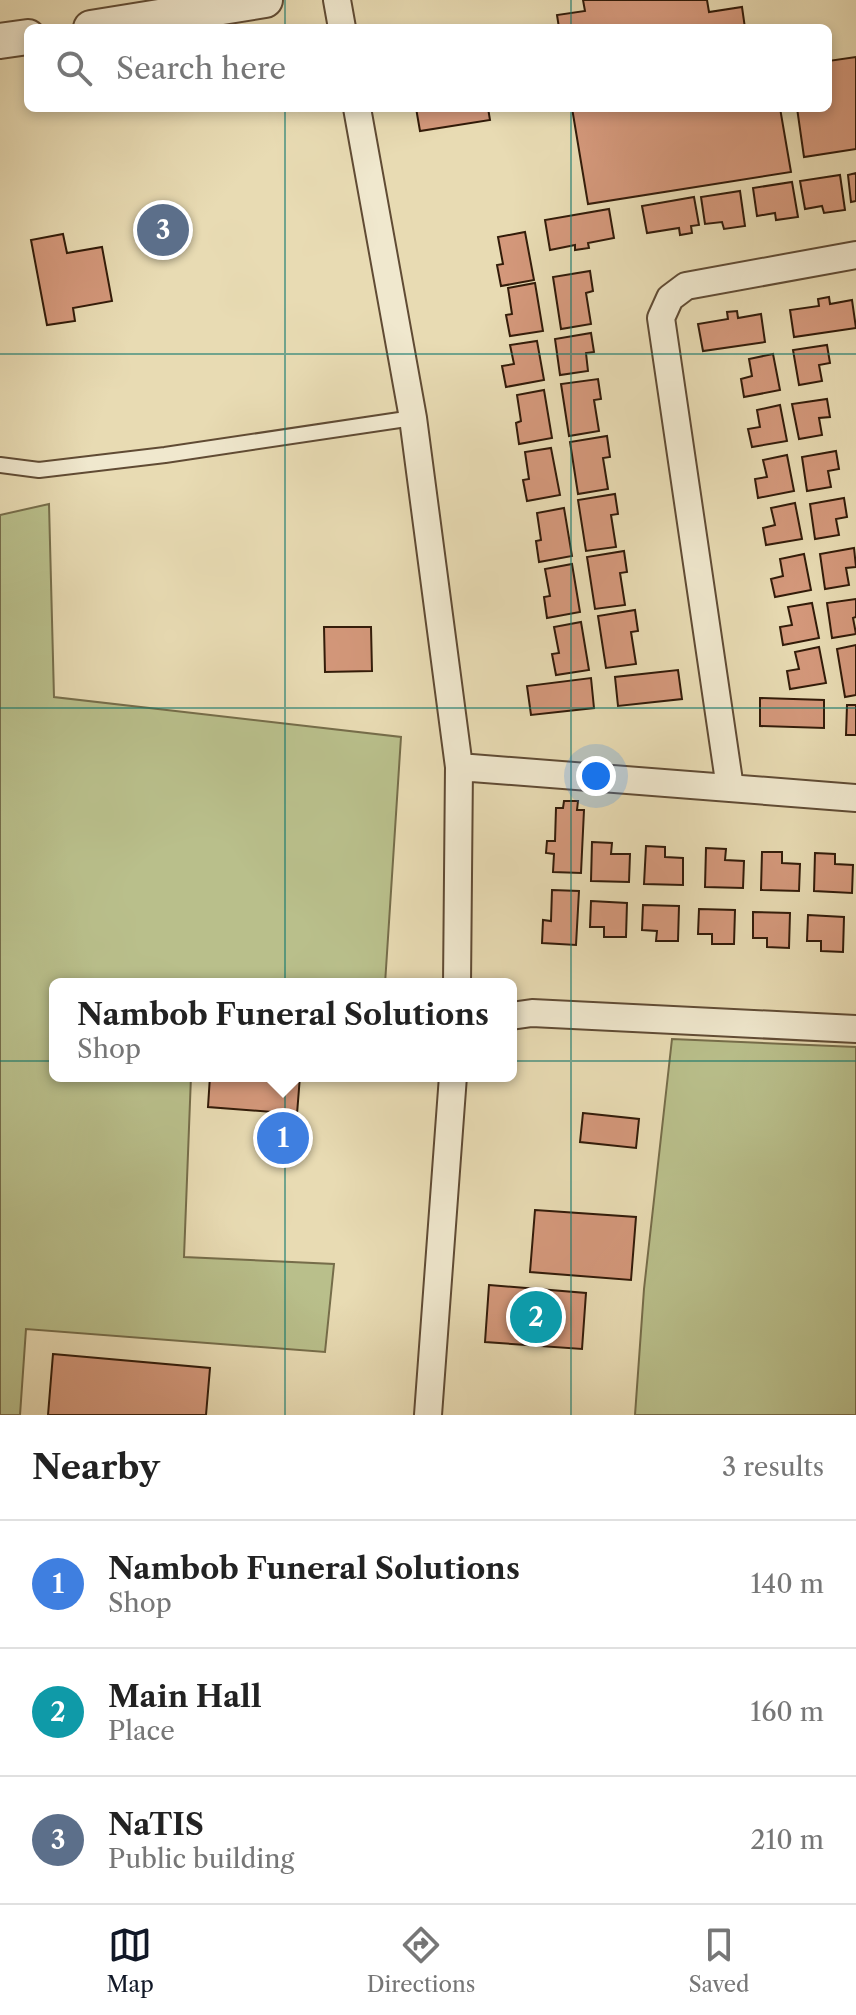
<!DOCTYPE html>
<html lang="en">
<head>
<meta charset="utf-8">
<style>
	:root { --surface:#fff; --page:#f2f2f2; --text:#222; --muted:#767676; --line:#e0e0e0; --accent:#111827 }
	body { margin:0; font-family:"Libre Caslon Text",serif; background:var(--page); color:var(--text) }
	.you { position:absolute; left:596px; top:776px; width:28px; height:28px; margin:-20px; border:6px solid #fff; border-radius:50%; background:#1a73e8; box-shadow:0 0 0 12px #1a73e833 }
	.badge { display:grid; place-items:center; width:52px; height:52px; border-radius:50%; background:var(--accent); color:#fff; font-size:26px; font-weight:700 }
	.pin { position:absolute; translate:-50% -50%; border:4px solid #fff; box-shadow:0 2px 8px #0006 }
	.popup { position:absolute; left:49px; top:978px; width:468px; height:104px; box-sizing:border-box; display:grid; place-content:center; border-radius:12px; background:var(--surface); filter:drop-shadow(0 2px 6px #0005); font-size:26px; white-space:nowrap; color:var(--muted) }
	.popup b { font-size:30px; color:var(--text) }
	.popup::after { content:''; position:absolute; left:50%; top:100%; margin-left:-16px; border:16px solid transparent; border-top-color:var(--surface) }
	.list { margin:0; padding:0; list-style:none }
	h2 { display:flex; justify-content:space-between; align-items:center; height:104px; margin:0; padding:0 32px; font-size:34px }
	h2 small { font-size:26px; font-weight:400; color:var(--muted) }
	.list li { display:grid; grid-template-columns:52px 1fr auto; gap:24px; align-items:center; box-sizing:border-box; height:128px; padding:0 32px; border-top:2px solid var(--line) }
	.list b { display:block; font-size:30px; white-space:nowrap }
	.list p { margin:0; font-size:26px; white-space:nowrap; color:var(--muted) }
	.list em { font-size:26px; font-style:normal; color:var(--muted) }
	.icon { flex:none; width:44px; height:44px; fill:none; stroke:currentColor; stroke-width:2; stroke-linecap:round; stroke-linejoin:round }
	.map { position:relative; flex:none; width:856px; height:1415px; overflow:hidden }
	.search { position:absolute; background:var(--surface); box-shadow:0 4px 12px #0003; left:24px; right:24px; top:24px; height:88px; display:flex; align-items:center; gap:20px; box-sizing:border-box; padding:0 28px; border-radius:12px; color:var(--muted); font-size:30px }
	.sheet { height:488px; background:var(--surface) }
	nav { display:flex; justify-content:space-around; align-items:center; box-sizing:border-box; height:112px; border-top:2px solid var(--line); background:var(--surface); font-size:22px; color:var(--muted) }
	nav a { display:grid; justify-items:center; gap:4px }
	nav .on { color:var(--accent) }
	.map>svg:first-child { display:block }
	.green { fill:#b9bf8b; stroke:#766d4a; stroke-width:2 }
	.building { fill:#d4987b; stroke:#321b09; stroke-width:2 }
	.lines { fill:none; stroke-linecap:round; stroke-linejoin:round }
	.service-casing { stroke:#604b34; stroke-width:18 }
	.minor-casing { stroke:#604b34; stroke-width:30 }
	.tertiary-casing { stroke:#604b34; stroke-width:38 }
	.service { stroke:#f0e8ce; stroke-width:14 }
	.minor { stroke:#f0e8ce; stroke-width:26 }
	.tertiary { stroke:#f0e8ce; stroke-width:34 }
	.grid { fill:none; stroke:#0f766e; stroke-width:2; stroke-opacity:0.55 }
</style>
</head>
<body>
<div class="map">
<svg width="856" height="1415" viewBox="0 0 856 1415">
	<rect width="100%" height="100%" fill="#e8dbb3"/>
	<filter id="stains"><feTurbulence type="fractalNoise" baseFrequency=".0025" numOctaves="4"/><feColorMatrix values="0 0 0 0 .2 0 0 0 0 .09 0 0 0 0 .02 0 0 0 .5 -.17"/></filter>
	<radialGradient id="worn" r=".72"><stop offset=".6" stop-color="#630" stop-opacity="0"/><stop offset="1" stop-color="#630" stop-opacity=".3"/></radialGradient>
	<path class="green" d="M49,504L54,697L401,737L385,984H55V1076H191L184,1257L334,1264L325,1352L26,1329L20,1415H0V515Z
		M672,1039L856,1047V1415H635L644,1289Z"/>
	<path class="building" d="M583,0H707L709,12L742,7L745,28H559L557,15L585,11Z
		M856,57V149L804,157L797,108H828V61Z
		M416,108H488L490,120L420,131Z
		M572,108H780L791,172L588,204Z
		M856,173V201L851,202L848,175Z
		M840,175L845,210L824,213L822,206L805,209L800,181Z
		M792,182L798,217L776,220L775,213L757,216L753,188Z
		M740,191L745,226L724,229L722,222L705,224L701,197Z
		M694,197L699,225L691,226L692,233L680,235L679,228L647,233L642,206Z
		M609,209L614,238L588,243L589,248L575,250V245L550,250L545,220Z
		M525,232L534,280L501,286L497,265L503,264L498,237Z
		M63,234L67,253L102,247L112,301L73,308L75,321L47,325L31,240Z
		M590,271L593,291L586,293L591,324L561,329L553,277Z
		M535,283L543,331L510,336L506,315L512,314L508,288Z
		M829,297L830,304L852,300L856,328L794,337L790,310L819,306L818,299Z
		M737,311L738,318L761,314L765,342L703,351L698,324L728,319L727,312Z
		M591,333L594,352L586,353L588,371L560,375L555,339Z
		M537,341L544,380L506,387L502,366L514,364L510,345Z
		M827,345L830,363L819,365L822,381L799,385L793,350Z
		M773,354L780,390L744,397L741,379L752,376L749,359Z
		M598,379L601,399L594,400L599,431L569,436L561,384Z
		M544,390L552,438L519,444L516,423L521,421L517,395Z
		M827,399L830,417L819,418L822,435L799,439L792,404Z
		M780,405L787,441L752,447L748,429L760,427L757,410Z
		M607,436L610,457L603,458L608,489L578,494L570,442Z
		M551,448L560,495L527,501L523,480L529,479L525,452Z
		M836,451L839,469L828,471L831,487L807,491L802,457Z
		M787,455L794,491L758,498L755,479L767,477L763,460Z
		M615,494L618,514L611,515L616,547L586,551L578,500Z
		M844,498L847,517L836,519L839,535L815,539L810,504Z
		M795,503L802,539L766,545L763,528L775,525L771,508Z
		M564,508L572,556L539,562L536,541L541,540L537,513Z
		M854,548L856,567L846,568L849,585L825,589L820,554Z
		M624,551L627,572L620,573L625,605L595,609L587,557Z
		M804,554L811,590L775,597L771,579L783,576L780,559Z
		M572,564L580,612L547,618L544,597L550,596L545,569Z
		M856,599V617L853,618L856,634L832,638L827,603Z
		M812,603L819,638L783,645L780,627L792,625L788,607Z
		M635,610L638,631L631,632L636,664L606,668L598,616Z
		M581,622L589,670L556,675L552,654L559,653L554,627Z
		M324,627H371L372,671L325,672Z
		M856,645V695L845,697L837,649Z
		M819,647L826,683L790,689L787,671L799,669L795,652Z
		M678,670L682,699L618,706L615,677Z
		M591,678L594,708L531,715L527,686Z
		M760,698L824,700V728L760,726Z
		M847,705H856V735H846Z
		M564,801H578L577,810H584L581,873L553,872L554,854L546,853L547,841H555L556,808H563Z
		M592,842L612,843L611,854H630L629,882L591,881Z
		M646,846L665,847V857L683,858V885L644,884Z
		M706,848L726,849L725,860L744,861L743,888L705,887Z
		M762,852H782V863L800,864L799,891L761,890Z
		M815,853L835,854V864L853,865L852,893L814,891Z
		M552,890L579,891L576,945L542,943L543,920L551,921Z
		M591,901L627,903L626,937H604V927H590Z
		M643,905L679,906L678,941H656L657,931L642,930Z
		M699,909L735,910L734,944H712V934H698Z
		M753,912L790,913L789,948L767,947V938H753Z
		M808,915L844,917L843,952L821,951V941H807Z
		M210,1076H300L297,1114L208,1107Z
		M583,1113L639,1119L636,1148L580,1142Z
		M535,1210L636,1217L631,1280L530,1272Z
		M489,1285L586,1293L582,1349L485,1342Z
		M53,1354L210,1368L206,1415H48Z"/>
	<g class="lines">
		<defs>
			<path id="service" d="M0,465L39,470L165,455L413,418"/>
			<path id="minor" d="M337,0L342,28
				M357,108L413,418L459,767L457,984
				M459,767L856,798
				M730,788L661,318L670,298L686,286L856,255
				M511,1016L532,1013L856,1029
				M428,1415L453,1076"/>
			<path id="tertiary" d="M91,28L265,0
				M0,41L28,37"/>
		</defs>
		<use href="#service" class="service-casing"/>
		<use href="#minor" class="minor-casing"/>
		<use href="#tertiary" class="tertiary-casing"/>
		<use href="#service" class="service"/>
		<use href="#minor" class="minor"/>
		<use href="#tertiary" class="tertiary"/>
	</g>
	<path class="grid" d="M285,0V28M571,0V28M285,108V1415M571,108V1415M0,354H856M0,708H856M0,1061H856"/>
	<rect width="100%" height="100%" filter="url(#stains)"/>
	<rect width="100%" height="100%" fill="url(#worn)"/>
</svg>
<div class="you"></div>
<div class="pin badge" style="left:283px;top:1138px;background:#3f7fe0">1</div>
<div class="popup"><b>Nambob Funeral Solutions</b>Shop</div>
<div class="pin badge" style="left:536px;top:1317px;background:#0f9aa8">2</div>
<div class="pin badge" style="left:163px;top:230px;background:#5c6f8a">3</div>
<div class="search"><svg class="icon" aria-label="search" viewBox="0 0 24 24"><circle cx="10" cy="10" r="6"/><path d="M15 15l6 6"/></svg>Search here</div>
</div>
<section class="sheet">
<h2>Nearby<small>3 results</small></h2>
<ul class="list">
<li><span class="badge" style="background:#3f7fe0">1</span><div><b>Nambob Funeral Solutions</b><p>Shop</p></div><em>140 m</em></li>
<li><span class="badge" style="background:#0f9aa8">2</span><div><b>Main Hall</b><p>Place</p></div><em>160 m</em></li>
<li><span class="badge" style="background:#5c6f8a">3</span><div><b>NaTIS</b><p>Public building</p></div><em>210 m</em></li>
</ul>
</section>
<nav>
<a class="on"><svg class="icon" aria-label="map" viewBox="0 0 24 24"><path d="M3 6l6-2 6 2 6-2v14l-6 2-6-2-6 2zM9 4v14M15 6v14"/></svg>Map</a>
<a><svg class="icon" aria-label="directions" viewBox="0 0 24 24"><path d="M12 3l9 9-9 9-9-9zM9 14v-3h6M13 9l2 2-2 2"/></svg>Directions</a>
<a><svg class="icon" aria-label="saved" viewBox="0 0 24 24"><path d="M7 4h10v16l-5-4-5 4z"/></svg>Saved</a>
</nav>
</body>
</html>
